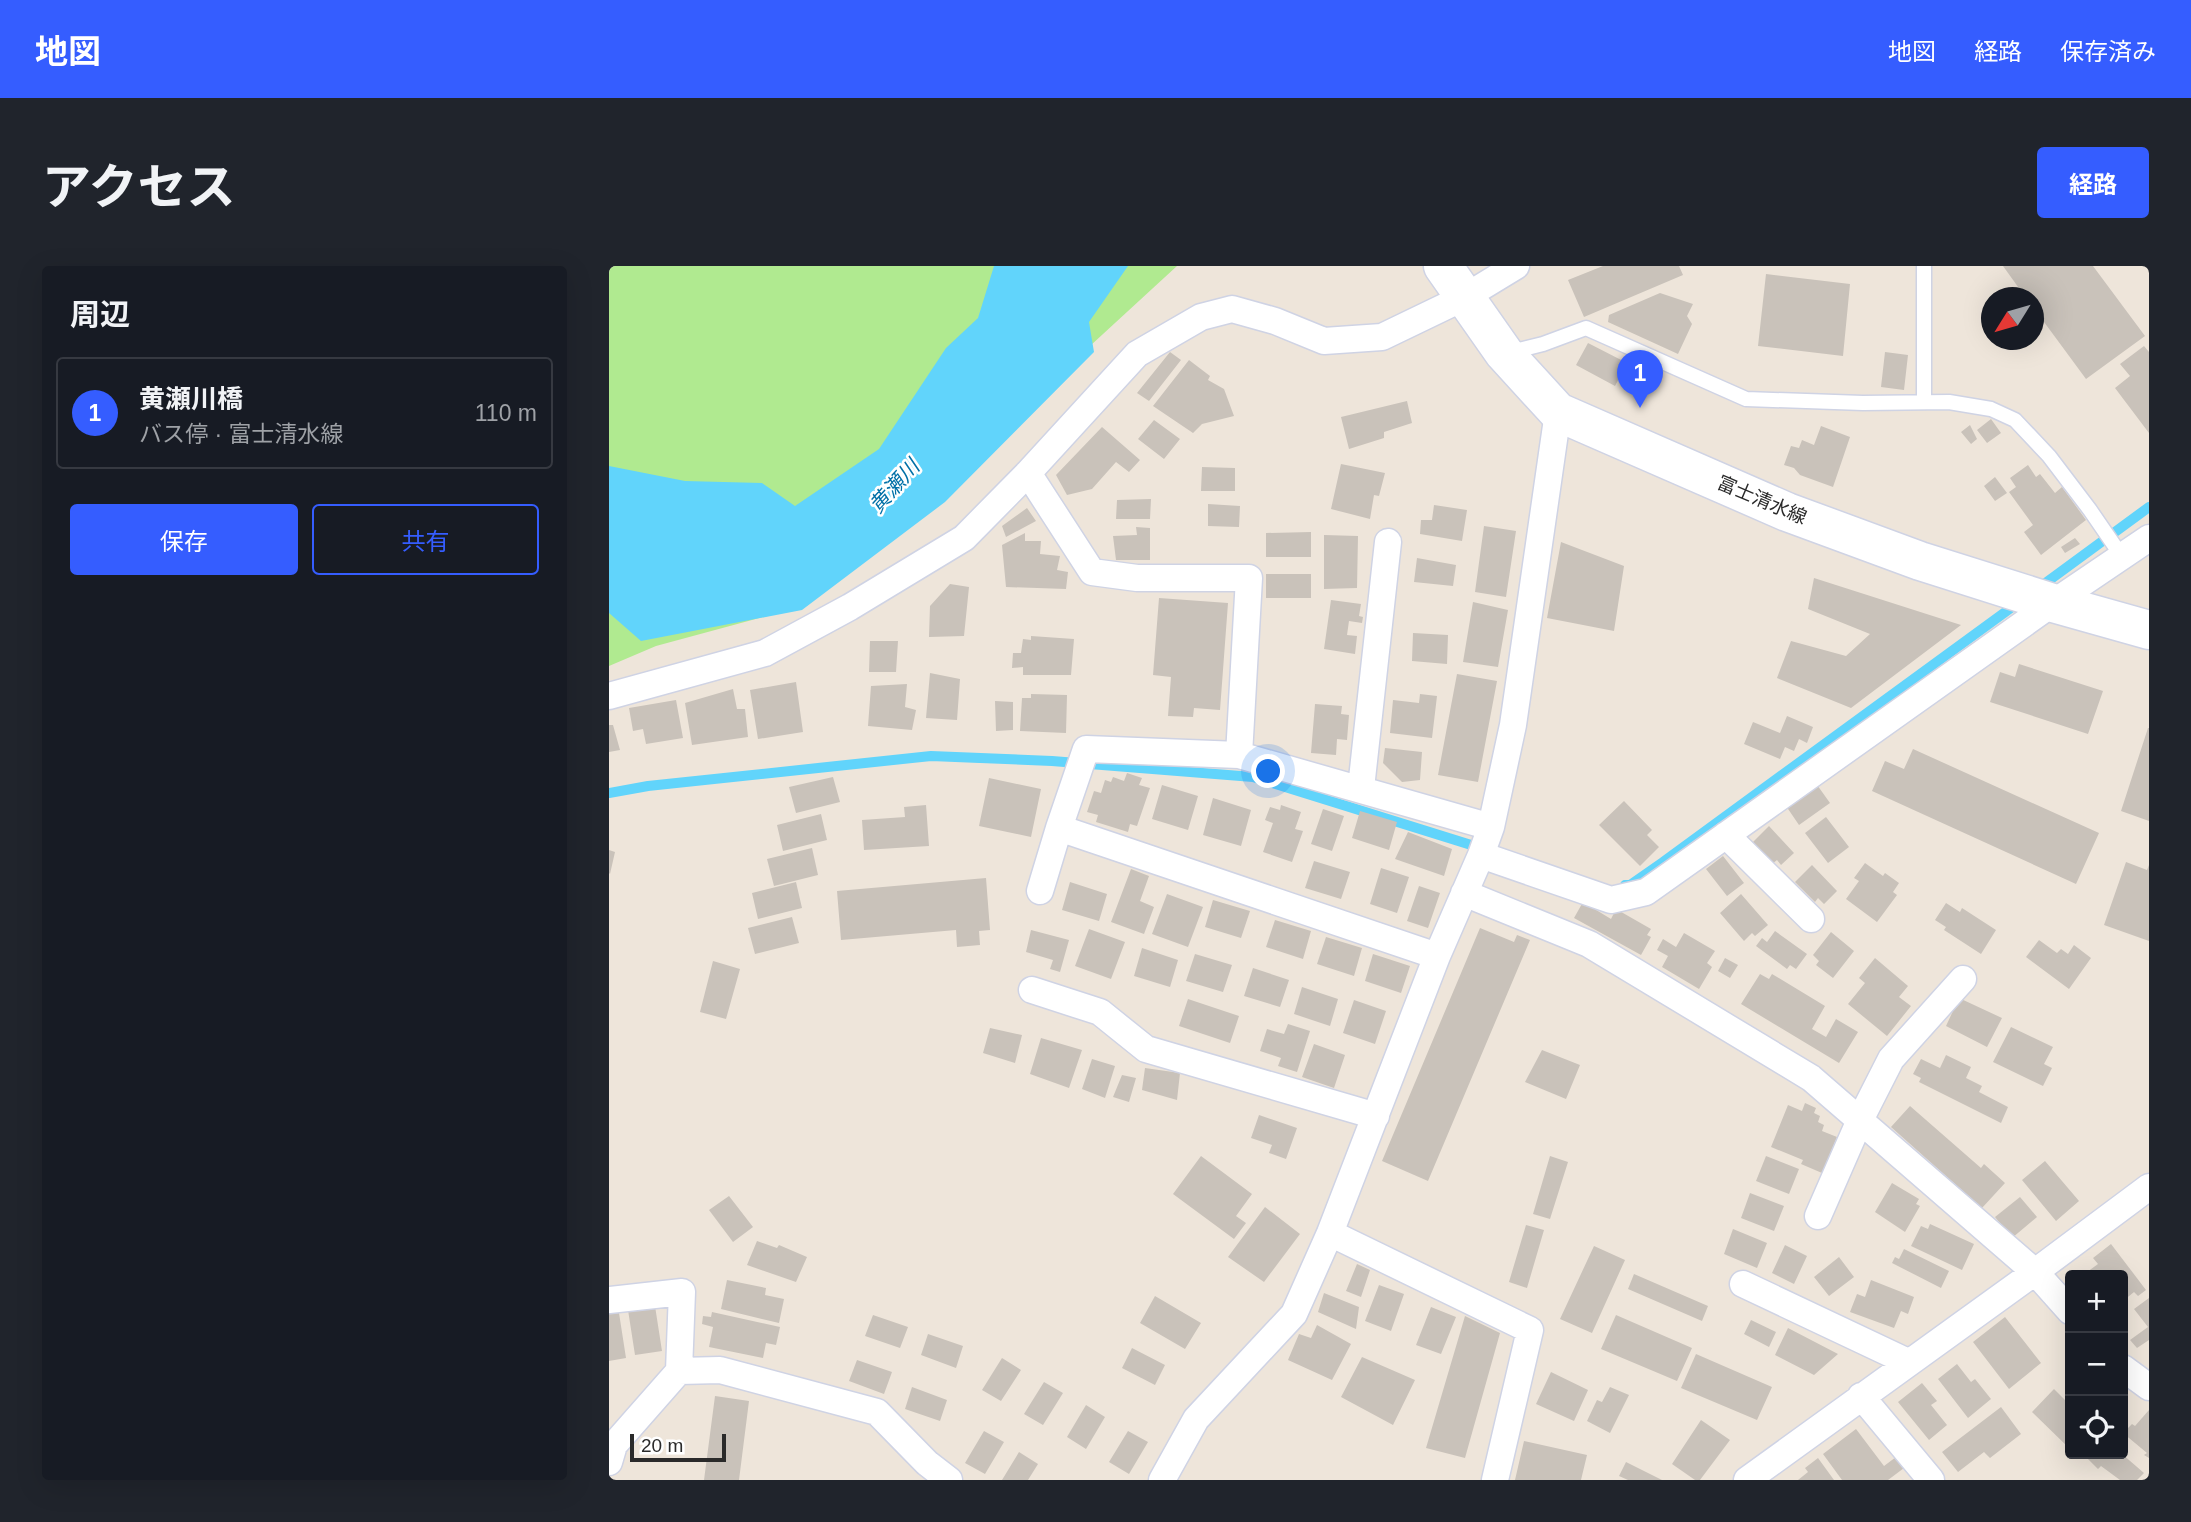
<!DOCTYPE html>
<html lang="ja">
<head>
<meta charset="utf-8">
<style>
	:root { --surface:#171b24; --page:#20242c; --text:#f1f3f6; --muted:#9ea1a6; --line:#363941; --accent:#355dff }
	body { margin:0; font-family:Arial,"Noto Sans JP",sans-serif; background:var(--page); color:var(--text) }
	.controls { position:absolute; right:21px; bottom:21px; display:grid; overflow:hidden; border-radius:7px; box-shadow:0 7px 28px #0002 }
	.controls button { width:63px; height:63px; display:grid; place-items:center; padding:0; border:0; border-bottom:2px solid var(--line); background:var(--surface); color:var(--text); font:35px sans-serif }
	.compass { position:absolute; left:1372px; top:21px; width:63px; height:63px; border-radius:50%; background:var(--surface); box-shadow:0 7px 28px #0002; rotate:233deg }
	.scale { position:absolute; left:21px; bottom:18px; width:96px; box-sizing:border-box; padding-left:7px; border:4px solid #2a2a2a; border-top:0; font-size:19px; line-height:24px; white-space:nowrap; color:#2a2a2a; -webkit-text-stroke:5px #fff; paint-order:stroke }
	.you { position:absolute; left:660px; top:506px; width:24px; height:24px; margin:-18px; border:5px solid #fff; border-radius:50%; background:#1a73e8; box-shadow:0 0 0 10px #1a73e833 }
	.badge { display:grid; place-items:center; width:46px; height:46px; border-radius:50%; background:var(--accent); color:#fff; font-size:23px; font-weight:700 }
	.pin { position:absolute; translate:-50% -58px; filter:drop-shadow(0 2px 4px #0008) }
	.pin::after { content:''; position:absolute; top:37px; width:24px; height:21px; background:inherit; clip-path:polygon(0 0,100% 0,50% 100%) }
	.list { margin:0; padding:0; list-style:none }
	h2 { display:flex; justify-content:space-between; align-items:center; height:91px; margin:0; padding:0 28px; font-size:30px }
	h2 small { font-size:23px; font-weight:400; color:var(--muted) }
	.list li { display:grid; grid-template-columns:46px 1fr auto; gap:21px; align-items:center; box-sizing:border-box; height:112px; margin:0 14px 14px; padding:0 14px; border:2px solid var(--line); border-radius:7px }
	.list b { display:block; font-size:26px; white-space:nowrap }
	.list p { margin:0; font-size:23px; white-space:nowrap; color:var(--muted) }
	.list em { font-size:23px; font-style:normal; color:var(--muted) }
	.actions { display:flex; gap:14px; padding:21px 28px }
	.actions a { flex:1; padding:16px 0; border:2px solid var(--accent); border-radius:7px; text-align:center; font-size:24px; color:var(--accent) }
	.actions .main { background:var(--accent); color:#fff }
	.icon { flex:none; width:38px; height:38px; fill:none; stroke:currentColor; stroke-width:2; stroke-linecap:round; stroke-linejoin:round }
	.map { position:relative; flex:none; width:1540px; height:1214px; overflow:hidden; border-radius:7px }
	header { display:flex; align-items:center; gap:42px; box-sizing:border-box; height:98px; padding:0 35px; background:var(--accent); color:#fff }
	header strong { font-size:33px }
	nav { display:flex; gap:38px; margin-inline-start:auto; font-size:24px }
	.intro { display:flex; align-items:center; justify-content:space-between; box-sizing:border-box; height:168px; padding:0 42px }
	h1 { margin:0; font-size:49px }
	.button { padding:18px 32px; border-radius:7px; background:var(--accent); color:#fff; font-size:24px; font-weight:700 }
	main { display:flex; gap:42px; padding:0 42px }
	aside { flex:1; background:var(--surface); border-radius:7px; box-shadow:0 7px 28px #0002 }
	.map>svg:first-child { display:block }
	.green { fill:#b0ea90 }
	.water { fill:#61d4fb }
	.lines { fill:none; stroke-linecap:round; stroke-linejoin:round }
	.stream { stroke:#61d4fb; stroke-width:10 }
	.building { fill:#c9c2ba }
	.service-casing { stroke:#cfd3e4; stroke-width:17 }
	.minor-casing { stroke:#cfd3e4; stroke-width:29 }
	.secondary-casing { stroke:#cfd3e4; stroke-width:41 }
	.service { stroke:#fff; stroke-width:14 }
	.minor { stroke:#fff; stroke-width:26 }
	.secondary { stroke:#fff; stroke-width:38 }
	.labels { text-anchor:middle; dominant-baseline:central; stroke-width:5; stroke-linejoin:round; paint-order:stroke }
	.street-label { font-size:19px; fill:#2a2a2a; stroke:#fff }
	.water-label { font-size:21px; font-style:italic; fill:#0070a7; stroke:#fff }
</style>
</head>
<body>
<header>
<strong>地図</strong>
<nav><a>地図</a><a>経路</a><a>保存済み</a></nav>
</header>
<div class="intro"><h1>アクセス</h1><a class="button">経路</a></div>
<main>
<aside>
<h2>周辺<small></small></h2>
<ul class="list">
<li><span class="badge">1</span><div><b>黄瀬川橋</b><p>バス停 · 富士清水線</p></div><em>110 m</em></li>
</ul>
<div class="actions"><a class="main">保存</a><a>共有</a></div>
</aside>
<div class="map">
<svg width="1540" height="1214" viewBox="0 0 1540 1214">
	<rect width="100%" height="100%" fill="#eee5da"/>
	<path class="green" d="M0,0H568L199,339L47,380L0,400Z"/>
	<path class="water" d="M385,0H519L480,56L485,86L336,236L193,344L32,375L0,347V200L76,215L153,217L186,240L270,183L337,82L369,52Z"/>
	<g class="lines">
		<path class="stream" d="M1431,321L1540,241
			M0,527L39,520L322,490L443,495L644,511L875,583
			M1016,619H1021L1054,596L1410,336"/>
	</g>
	<path class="building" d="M994,0H1070L1074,9L975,51L959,14Z
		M1394,0H1484L1536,70L1477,113L1424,41V32H1417Z
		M1157,8L1241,18L1234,90L1149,80Z
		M1051,27L1084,38L1078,50L1083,58L1069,88L999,56L1000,49Z
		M979,77L1018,97L1006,120L967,99Z
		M1535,80L1540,86V167L1506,122L1521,110L1511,98Z
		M561,86L572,94L540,135L528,127Z
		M1276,86L1299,89L1295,124L1272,121Z
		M580,94L601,110L599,114L615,123L625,150L593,158L584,167L544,140Z
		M798,135L803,157L775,166V172L740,183L732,151Z
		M1382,153L1392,167L1378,177L1368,164Z
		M545,154L571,173L555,193L529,173Z
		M1361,159L1368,173L1362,178L1352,166Z
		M1212,160L1241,171L1224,221L1191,209L1185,202L1175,199L1182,180L1190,182L1193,174L1205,179Z
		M493,161L531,194L520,206L507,196L483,223L458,229L447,209Z
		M732,198L776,207L770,230L765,229L761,253L722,243Z
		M1419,199L1427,211L1431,208L1446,227L1453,221L1477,254L1432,289L1415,266L1424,259L1400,226L1407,221L1401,212Z
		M593,201L626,202V225H592Z
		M1386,211L1398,227L1386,235L1375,220Z
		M542,233L541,253H507L508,234Z
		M599,238L631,240L630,261L599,260Z
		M825,239L858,244L853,275L811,268L812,254H823Z
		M418,242L427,255L397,271L393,260Z
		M875,260L907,265L897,331L866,326Z
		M527,261L541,262V294H507L504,270L528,269Z
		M702,266V291H657V267Z
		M416,267V275H432L431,288L451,290L448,304L459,306L457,323L397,321L393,279Z
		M715,269L749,270L748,322L715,323Z
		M1466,272L1471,278L1456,287L1452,281Z
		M952,276L1015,300L1005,365L938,352Z
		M808,292L847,299L844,320L805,316Z
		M657,308H702V332H657Z
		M1205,312L1352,359L1242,442L1168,412L1182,375L1237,390L1261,368L1199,343Z
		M341,318L360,321L355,370L320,371L321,340Z
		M550,332L619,337L611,444L585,442L584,451L559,450L562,411L544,409Z
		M722,334L752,338L750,350L754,351L753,357L740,355L738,369L748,370L746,388L715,383Z
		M864,336L899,344L889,401L854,396Z
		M804,367L839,369L838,398L803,395Z
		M422,370L465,373L462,409H414V401L403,402L404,387H412L414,373L422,374Z
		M261,375H289L287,406H260Z
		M1410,398L1494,425L1479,468L1381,436L1391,406L1406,411Z
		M321,407L351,413L348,454L317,452Z
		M848,408L888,415L869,516L829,509Z
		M187,416L194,466L149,473L141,424Z
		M298,418L296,441L307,444L303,464L259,460L262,420Z
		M124,423L128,443H136L139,471L83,479L76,437Z
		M422,428L458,429L457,467L411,465L413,432H422Z
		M811,428L828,430L823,472L781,467L784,434L810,437Z
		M67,434L74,472L37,478L34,463L24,465L20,442Z
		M386,435L404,436V464L387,465Z
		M706,438L733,440L732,448L740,449L738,474L728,473L727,489L702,487Z
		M1178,450L1204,461L1198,477L1190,473L1185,485L1176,481L1171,493L1135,478L1144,456L1171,467Z
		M0,459H4L11,484L0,486Z
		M1539,462H1540V555L1512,545Z
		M776,482L813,486L811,514L793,516L774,497Z
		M1304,483L1490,567L1467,618L1263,525L1276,495L1295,503Z
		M518,507L533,512L530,519L541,522L528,560L521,558L519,566L487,556L489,549L478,546L485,525L492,527L496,514L502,516L504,511L515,515Z
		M224,511L231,536L187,547L180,521Z
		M380,512L432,523L422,571L370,560Z
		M1206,516L1221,537L1190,559L1175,537Z
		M553,519L589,530L579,564L543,553Z
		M604,532L642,544L632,580L594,569Z
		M1015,535L1043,564L1038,569L1050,581L1031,600L990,559Z
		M317,539L320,580L255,584L253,554L296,551L295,541Z
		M672,539L692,546L686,563L694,565L683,596L654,586L664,557L656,554L661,541L671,544Z
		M714,543L735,550L723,585L702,578Z
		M751,545L788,556L780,584L743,572Z
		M212,548L218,574L174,585L168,559Z
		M1217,551L1240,581L1219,597L1196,567Z
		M1160,560L1185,587L1172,599L1168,594L1163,598L1143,577Z
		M799,566L843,583L835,610L786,593Z
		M203,582L209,609L165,620L158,593Z
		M0,584L6,586L1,608L0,607Z
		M1114,590L1135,617L1118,630L1097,603Z
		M705,595L741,606L732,633L696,622Z
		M1517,596L1538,604L1540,599V675L1495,659Z
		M1256,597L1274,610L1276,607L1290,617L1284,626L1288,629L1268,656L1237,633L1250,615L1245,612Z
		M1203,599L1228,625L1215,638L1209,632L1206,636L1186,616Z
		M772,602L800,611L788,647L761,638Z
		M522,603L540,610L531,635L545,641L535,668L502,656Z
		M377,612L381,664L370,665L371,679L348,681L347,664L232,674L228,625Z
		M187,616L193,642L149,653L143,627Z
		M461,616L498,628L490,655L453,644Z
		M810,620L831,627L819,662L798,655Z
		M558,628L594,641L579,681L543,668Z
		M1132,628L1159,659L1146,670L1143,667L1135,675L1111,647Z
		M604,634L641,645L632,672L596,661Z
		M974,636L1002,653L1007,643L1042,663L1038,669L1042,671L1032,689L965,652Z
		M1337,637L1351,646L1353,642L1387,664L1372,688L1335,664L1337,661L1326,654Z
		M183,651L190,677L146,688L139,662Z
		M666,654L702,665L694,693L657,681Z
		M871,662L905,676L908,669L921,674L819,915L773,895Z
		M480,663L516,676L502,713L466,700Z
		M422,664L460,674L451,706L441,703L444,694L417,686Z
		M1166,665L1198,688L1187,703L1181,699L1178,703L1147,680L1153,672L1158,676Z
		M1222,666L1245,685L1224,712L1207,699L1210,695L1204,689Z
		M1075,667L1106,685L1098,697L1103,701L1090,723L1053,701L1059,690L1048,684L1054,673L1067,681Z
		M717,671L753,682L745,710L708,698Z
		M1430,674L1448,687L1452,683L1459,688L1465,679L1482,692L1460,723L1417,691Z
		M533,682L569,694L561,721L525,710Z
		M586,688L623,699L614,726L577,715Z
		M764,688L801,700L792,727L756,715Z
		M1116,692L1129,699L1121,712L1109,705Z
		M1266,692L1299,720L1290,731L1302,740L1278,770L1239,738L1256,717L1250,712Z
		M104,695L131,703L117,753L91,746Z
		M644,702L680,714L671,741L635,730Z
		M1151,708L1160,713L1163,708L1216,740L1203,763L1217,771L1227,753L1249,766L1230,797L1132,738Z
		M693,721L729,733L721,760L685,748Z
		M1350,732L1393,752L1378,781L1337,760Z
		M579,733L630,750L621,777L570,760Z
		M745,734L777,745L766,778L734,767Z
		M679,758L701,765L688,806L669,800L672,792L651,785L658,763L675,768Z
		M1402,761L1444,781L1435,798L1443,802L1434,820L1384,796Z
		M381,762L413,769L406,797L374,787Z
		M432,772L473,784L460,822L421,808Z
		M705,778L736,789L725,822L693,811Z
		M933,784L971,799L957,833L916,816Z
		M1337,789L1362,801L1357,812L1373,820L1370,826L1399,841L1392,857L1310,816L1312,812L1304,808L1312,793L1331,802Z
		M483,793L506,800L496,832L473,823Z
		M536,802L571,807L568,834L533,824Z
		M513,809L527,812L520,836L504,831Z
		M1196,837L1207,842L1205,847L1211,850L1209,856L1215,859L1213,865L1228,871L1213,907L1192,898L1194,894L1162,881L1179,839L1193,845Z
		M1301,840L1372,902L1375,898L1396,917L1373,942L1282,861Z
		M650,849L688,862L677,893L660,887L663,879L642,872Z
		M592,890L643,928L627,950L637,957L625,973L564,928Z
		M941,890L959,896L941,953L924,948Z
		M1157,890L1190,903L1180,928L1147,915Z
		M1436,895L1470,935L1447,955L1413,914Z
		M1283,917L1310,933L1307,938L1311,940L1296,966L1266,946Z
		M1141,927L1175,940L1165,965L1132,952Z
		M120,930L144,961L124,976L100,944Z
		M1411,931L1428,951L1403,972L1386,951Z
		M656,941L691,968L655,1016L619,991Z
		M1321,958L1365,978L1353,1004L1302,980L1312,960L1319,963Z
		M917,959L935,964L918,1022L900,1016Z
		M1124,963L1158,977L1148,1002L1115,988Z
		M148,975L168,982L170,979L198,991L187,1016L138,999Z
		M1502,978L1537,1024L1529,1030L1525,1026L1514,1035V1009H1474L1489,998L1484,992Z
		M1176,979L1198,990L1185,1018L1163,1007Z
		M985,980L1016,994L983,1067L951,1053Z
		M1295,983L1340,1005L1332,1022L1283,997L1286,991L1290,993Z
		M1230,991L1245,1011L1220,1030L1205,1011Z
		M748,998L761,1004L752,1031L737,1025Z
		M1025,1008L1099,1040L1093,1055L1019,1023Z
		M118,1014L157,1022L156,1029L175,1033L170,1057L112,1043Z
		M1262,1014L1305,1031L1299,1048L1292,1045L1285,1062L1241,1046L1248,1028L1256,1031Z
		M770,1019L795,1028L782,1065L756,1055Z
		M715,1027L750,1041L747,1063L709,1046Z
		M546,1030L592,1057L576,1083L531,1057Z
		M1540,1032V1074L1528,1082L1521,1074L1539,1061L1525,1043Z
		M46,1040L53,1085L26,1089L19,1044Z
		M822,1041L847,1051L832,1088L807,1079Z
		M103,1046L171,1061L167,1079L157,1077L154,1092L100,1081L104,1061L93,1058L94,1050L102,1051Z
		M10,1047L17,1092L0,1095V1048Z
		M264,1049L299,1061L291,1082L256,1070Z
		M1007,1049L1083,1082L1068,1115L992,1083Z
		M856,1050L891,1067L856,1192L817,1182Z
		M1396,1051L1432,1097L1400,1123L1364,1076Z
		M1142,1054L1167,1066L1160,1081L1135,1068Z
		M708,1059L742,1078L723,1114L679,1094L690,1068L702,1072Z
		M1179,1062L1229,1088L1205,1109L1166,1089Z
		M319,1068L354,1080L347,1102L312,1089Z
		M523,1082L556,1099L546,1119L513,1102Z
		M1087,1088L1163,1121L1148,1154L1072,1122Z
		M753,1091L806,1114L784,1159L732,1131Z
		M393,1092L412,1104L392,1135L373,1124Z
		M248,1094L283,1106L275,1128L240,1115Z
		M1348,1098L1362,1116L1366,1113L1382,1133L1359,1152L1329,1113Z
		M942,1106L979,1124L965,1155L927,1138Z
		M435,1116L454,1127L434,1159L415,1148Z
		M1313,1117L1328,1135L1322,1139L1338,1159L1320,1174L1289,1136Z
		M303,1121L338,1134L331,1155L296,1143Z
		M1001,1121L1020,1129L1001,1167L978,1155L988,1134L993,1136Z
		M1445,1123L1461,1139V1183L1423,1146Z
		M106,1130L140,1135L130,1214H95Z
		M477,1139L496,1151L477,1183L458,1171Z
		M1392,1141L1412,1168L1381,1192L1375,1186L1349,1206L1333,1186Z
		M1540,1144V1192L1535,1189L1538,1187L1514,1167L1523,1158L1526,1160Z
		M1092,1154L1121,1174L1091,1214H1086L1063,1198Z
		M1247,1163L1275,1200L1287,1191L1295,1202L1279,1214H1233L1214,1188Z
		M375,1165L395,1176L376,1208L356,1197Z
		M519,1165L539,1176L520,1208L500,1196Z
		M915,1175L978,1189L972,1214H906Z
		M410,1186L429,1198L419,1214H393Z
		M1481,1188H1513L1535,1207L1528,1214H1511L1492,1200L1489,1203L1477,1191Z
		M1209,1192L1225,1214H1189L1199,1206L1196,1202Z
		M1017,1196L1053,1214H1019L1010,1210Z"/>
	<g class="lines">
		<defs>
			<path id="service" d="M1315,0V136
				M898,87L934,78L977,62L1137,133L1254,137L1340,136L1382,143L1406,154L1440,190L1481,244L1514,292"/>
			<path id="minor" d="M419,207L483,306L528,312H640L630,489
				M0,430L156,387L241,341L355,272L419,207L528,88L592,51L623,43L666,55L715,75L773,71L856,31L907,0
				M752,522L779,276
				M450,562L477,483L630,489L882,561
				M1117,569L1202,653
				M872,589L1002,634L1037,626L1444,337L1540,272
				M431,625L450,562L828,690
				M855,627L980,678L1202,812L1426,1006L1461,1045
				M423,724L491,746L537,783L767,850
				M1209,950L1251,854L1282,793L1354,713
				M721,967L921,1064L886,1214
				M1134,1018L1299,1096
				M0,1034L73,1026L70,1105
				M1514,1102L1540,1121
				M1252,1130L1322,1214
				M0,1196L5,1179L70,1105L111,1104L268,1146L318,1197L340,1214
				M553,1214L587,1153L685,1048L721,967L828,690L872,589L882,561L904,459L949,146
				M1138,1214L1426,1006L1540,921"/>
			<path id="secondary" d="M834,0L895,87L949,146L1178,246L1311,295L1444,337L1540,364"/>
		</defs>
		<use href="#service" class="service-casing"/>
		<use href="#minor" class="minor-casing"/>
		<use href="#secondary" class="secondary-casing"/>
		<use href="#service" class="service"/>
		<use href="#minor" class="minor"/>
		<use href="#secondary" class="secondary"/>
	</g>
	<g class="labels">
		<g class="street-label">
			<text transform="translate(1153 234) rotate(23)">富士清水線</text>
		</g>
		<g class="water-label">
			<text transform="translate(285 220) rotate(-48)">黄瀬川</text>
		</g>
	</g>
</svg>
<div class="controls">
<button>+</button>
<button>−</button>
<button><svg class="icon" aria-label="locate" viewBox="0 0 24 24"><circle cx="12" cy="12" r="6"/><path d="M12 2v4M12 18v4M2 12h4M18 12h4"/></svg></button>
</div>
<svg class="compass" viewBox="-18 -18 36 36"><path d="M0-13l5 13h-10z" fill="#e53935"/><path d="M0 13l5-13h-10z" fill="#9ea1a6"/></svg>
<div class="scale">20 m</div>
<div class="you"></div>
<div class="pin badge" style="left:1031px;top:142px">1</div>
</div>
</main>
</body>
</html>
